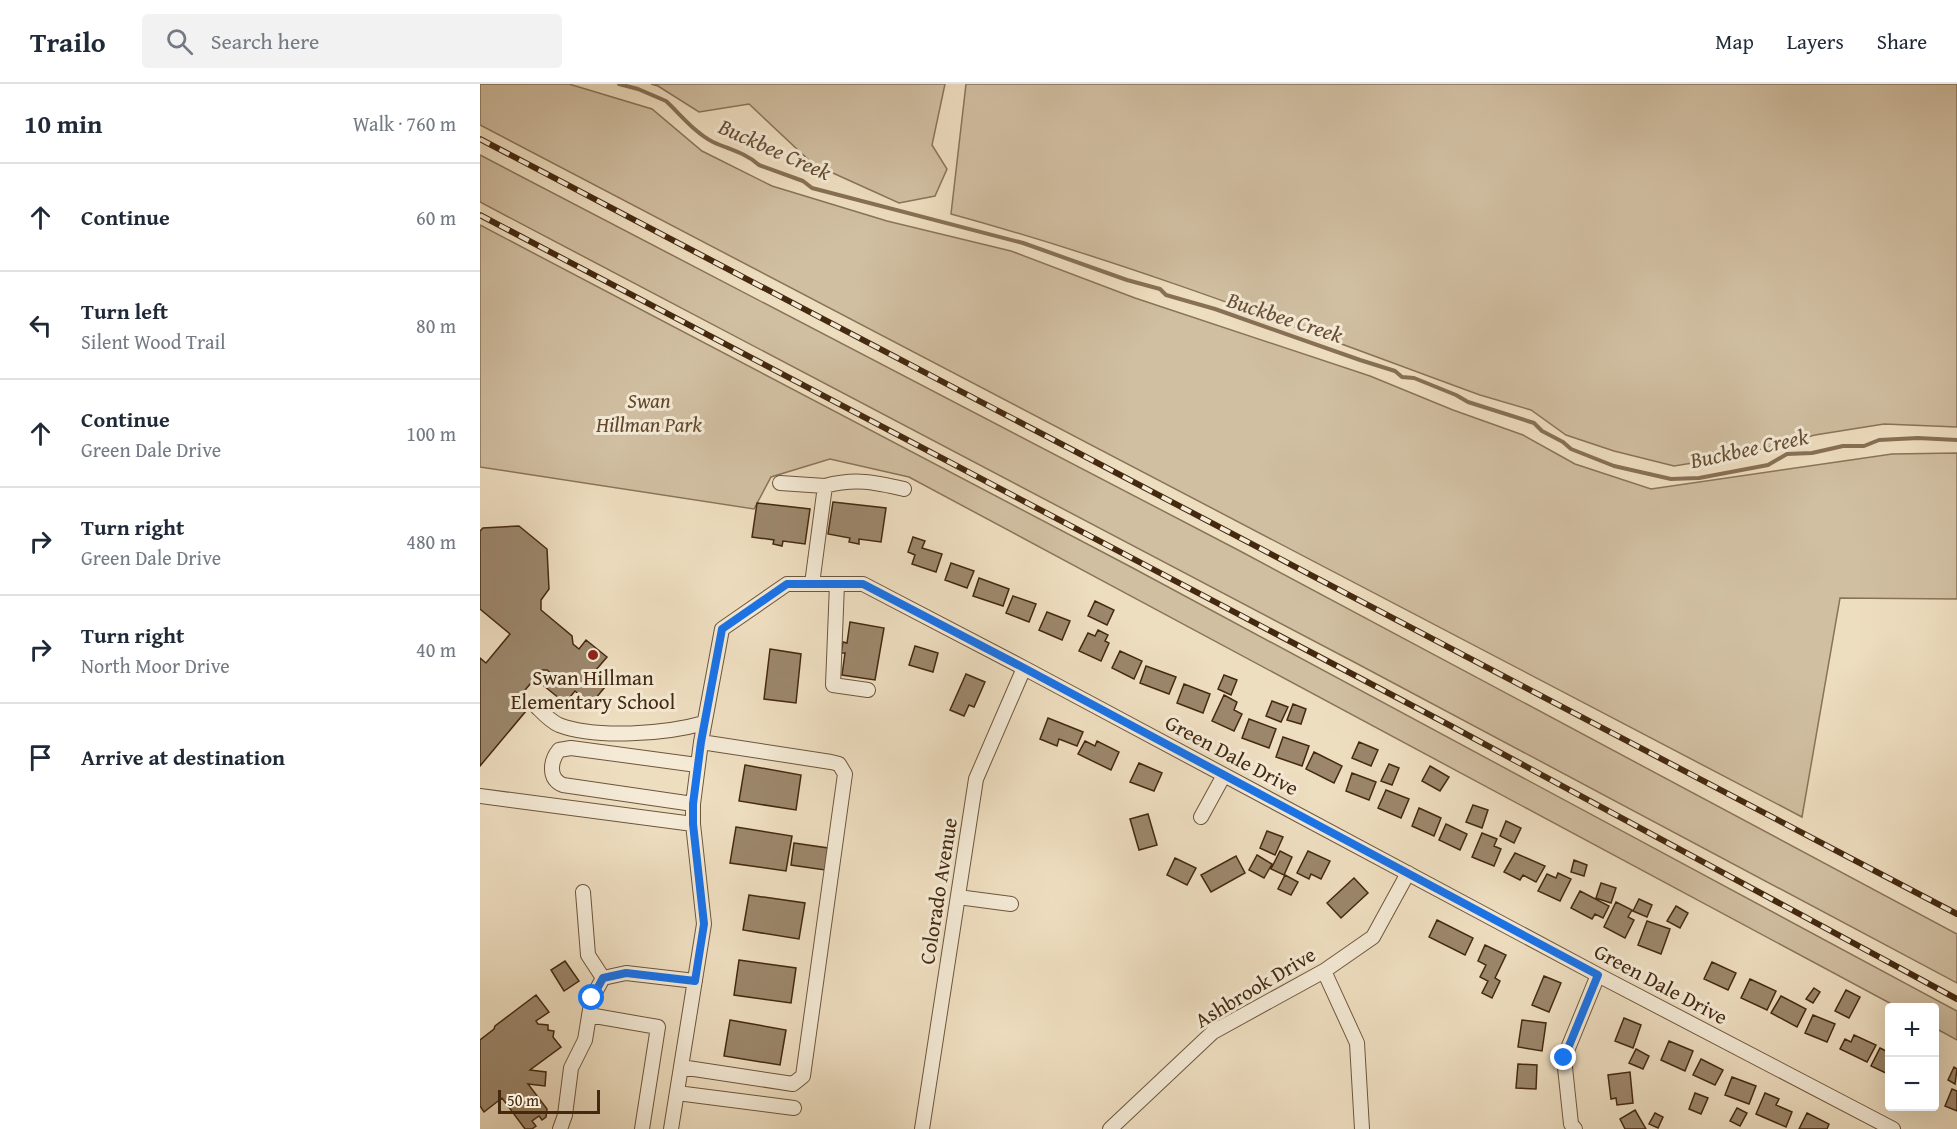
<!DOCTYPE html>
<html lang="en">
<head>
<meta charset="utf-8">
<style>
	:root { --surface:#fff; --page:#f2f2f3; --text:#1f2937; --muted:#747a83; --line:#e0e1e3 }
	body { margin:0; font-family:"Gentium Book Plus",serif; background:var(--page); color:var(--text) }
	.controls { position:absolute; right:18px; bottom:18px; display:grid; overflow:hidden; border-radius:6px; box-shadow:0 6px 24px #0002 }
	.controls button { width:54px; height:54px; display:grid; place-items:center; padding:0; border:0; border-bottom:2px solid var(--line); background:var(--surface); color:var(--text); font:30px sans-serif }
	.scale { position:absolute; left:18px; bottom:15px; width:102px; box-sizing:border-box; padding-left:6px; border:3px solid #442910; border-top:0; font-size:16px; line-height:21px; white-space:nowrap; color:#442910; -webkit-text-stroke:4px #f4ead6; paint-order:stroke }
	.stop { position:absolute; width:18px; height:18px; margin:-14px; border:4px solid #1a73e8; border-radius:50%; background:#fff }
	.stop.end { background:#1a73e8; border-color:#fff; box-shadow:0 2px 6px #0008 }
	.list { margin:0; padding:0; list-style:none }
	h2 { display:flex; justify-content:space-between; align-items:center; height:78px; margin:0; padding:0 24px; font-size:26px }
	h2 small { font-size:20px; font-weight:400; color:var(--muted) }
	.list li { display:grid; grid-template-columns:39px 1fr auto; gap:18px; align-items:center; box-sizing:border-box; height:108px; padding:0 24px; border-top:2px solid var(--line) }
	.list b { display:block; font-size:22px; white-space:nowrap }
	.list p { margin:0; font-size:20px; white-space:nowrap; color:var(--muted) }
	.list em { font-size:20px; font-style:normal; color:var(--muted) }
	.icon { flex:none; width:33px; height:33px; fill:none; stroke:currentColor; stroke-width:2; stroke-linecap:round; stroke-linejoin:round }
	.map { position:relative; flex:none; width:1477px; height:1045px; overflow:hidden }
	header { display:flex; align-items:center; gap:36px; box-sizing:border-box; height:84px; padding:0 30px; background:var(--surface); border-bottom:2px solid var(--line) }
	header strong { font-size:28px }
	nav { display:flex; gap:33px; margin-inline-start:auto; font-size:21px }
	.search { width:420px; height:54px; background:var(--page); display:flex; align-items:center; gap:15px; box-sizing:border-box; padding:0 21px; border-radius:6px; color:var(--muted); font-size:22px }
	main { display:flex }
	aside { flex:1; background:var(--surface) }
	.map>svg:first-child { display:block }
	.green { fill:#d1bfa2; stroke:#8a7459; stroke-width:1.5 }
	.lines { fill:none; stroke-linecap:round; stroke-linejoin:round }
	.stream { stroke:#877056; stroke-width:4 }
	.building { fill:#9c876c; stroke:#442910; stroke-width:1.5 }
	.minor-casing { stroke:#6e563c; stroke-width:16 }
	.minor { stroke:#f4ead6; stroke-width:14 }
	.rail-casing { stroke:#442910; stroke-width:6 }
	.rail { stroke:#f4ead6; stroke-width:4; stroke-dasharray:11; stroke-linecap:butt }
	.route { stroke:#1a73e8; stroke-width:8 }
	.poi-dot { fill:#8f2418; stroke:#f4ead6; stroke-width:2 }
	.labels { text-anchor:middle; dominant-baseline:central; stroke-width:6; stroke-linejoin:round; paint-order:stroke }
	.park-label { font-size:21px; font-style:italic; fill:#60472d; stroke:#f4ead6 }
	.poi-label { font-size:21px; fill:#442910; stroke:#f4ead6 }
	.street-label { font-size:21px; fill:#442910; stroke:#f4ead6 }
	.water-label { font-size:22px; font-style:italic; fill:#664d33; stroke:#f4ead6 }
</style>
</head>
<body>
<header>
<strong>Trailo</strong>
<div class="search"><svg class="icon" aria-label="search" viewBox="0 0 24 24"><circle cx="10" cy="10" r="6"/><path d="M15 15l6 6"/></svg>Search here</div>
<nav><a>Map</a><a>Layers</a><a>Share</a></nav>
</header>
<main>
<aside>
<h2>10 min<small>Walk · 760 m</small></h2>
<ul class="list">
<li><svg class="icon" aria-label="ahead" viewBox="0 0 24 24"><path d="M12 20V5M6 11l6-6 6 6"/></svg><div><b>Continue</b></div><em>60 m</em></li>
<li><svg class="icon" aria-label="left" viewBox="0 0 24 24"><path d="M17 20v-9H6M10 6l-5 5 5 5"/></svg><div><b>Turn left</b><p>Silent Wood Trail</p></div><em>80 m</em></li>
<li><svg class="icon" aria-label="ahead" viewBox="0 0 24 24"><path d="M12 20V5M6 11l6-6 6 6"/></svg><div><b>Continue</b><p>Green Dale Drive</p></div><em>100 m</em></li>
<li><svg class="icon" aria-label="right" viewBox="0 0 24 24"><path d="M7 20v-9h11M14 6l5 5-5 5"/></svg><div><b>Turn right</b><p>Green Dale Drive</p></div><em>480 m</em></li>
<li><svg class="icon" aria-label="right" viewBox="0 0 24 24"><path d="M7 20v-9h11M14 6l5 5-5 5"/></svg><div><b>Turn right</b><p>North Moor Drive</p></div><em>40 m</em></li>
<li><svg class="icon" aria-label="arrive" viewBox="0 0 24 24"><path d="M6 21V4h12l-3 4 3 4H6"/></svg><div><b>Arrive at destination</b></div></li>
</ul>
</aside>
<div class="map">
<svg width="1477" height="1045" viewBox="0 0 1477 1045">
	<rect width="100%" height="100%" fill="#eedec0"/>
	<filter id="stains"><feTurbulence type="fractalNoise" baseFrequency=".00333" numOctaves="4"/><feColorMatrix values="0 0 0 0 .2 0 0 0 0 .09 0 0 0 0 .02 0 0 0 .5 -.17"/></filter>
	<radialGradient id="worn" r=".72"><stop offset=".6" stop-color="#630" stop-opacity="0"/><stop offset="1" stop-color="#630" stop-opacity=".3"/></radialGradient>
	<path class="green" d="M0,0H89L172,25L222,67L292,102L407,137L531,167L655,214L890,292L973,326L1043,351L1095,380L1171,405L1412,370L1477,369V515L1360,514L1322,733L0,41Z
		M171,0H465L452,61L467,85L455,112L419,119L333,80L269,20L219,28L178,2Z
		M486,0H1477V343L1404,340L1335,351L1256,372L1194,382L1134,367L1086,351L1051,326L1000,311C825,247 651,179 471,130Z
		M0,71L760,467L1477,850V899L874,578L0,118Z
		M0,141L651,483L1477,927V956L1455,944L1454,924L1417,923L429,393L350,375L291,393L274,425L0,383Z"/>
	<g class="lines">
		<path class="stream" d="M139,0L158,5L186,17C200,30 215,49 233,58C248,65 266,69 279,81L323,97L332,104L543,159L647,196L680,205L686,211L735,225L880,276L915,287L922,293L934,294L976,311L988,318L1054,339L1062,347L1083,358L1091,365L1134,382L1191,395L1219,394L1288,381L1307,370L1332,369L1363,362H1384L1399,356L1438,354L1477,356"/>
	</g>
	<path class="building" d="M353,418L406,424L401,458L379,455V460L369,458L370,454L348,450Z
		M277,419L330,425L325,460L303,457L302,462L293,460L294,456L272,453Z
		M39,442L67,465L69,505L61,516V526L92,552L93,560L99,565L106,556L127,573L115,587L129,598L111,620L95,607L85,619L64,602L73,591L67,586H62L40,612L51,621L0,682V574L6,579L30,550L0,525V447L3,444Z
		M433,453L445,457L442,464L462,470L456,488L432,480L435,471L428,468Z
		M471,479L494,487L487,504L465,496Z
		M499,494L529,505L523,522L493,512Z
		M533,512L556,520L549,538L526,529Z
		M615,517L634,526L627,541L608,532Z
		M567,528L590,537L582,556L559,546Z
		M370,538L404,544L395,596L362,591L365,569H361L363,558L367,559Z
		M618,546L628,551L625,557L629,559L621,577L599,567L608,549L615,552Z
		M435,562L458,569L453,588L429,581Z
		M290,565L321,570L316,619L284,615Z
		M640,567L662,577L654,595L632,584Z
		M666,582L696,593L689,610L660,599Z
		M486,590L505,598L494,623L489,621L484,632L470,626Z
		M744,591L757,596L751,611L738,605Z
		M704,600L730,610L723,629L697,619Z
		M744,611L757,618L754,626L762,630L754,647L732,637Z
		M792,617L808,623L801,638L786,632Z
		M813,620L826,625L821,640L807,636Z
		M568,634L603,648L597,662L579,655L577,662L560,655Z
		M769,635L796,645L789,664L762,654Z
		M803,653L829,662L822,682L796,673Z
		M605,657L615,662L617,657L639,668L631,686L598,670Z
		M879,658L898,666L891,682L872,674Z
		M834,668L862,682L854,699L826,685Z
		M659,679L682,689L674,707L650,698Z
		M909,680L919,684L912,701L901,697Z
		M265,681L321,691L316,726L259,717Z
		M950,682L969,693L960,707L942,697Z
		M872,689L896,698L889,716L866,707Z
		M906,706L929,715L921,734L898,724Z
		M993,721L1008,726L1002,744L986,738Z
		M939,724L961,734L954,752L932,742Z
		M668,730L677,761L659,766L650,735Z
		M1026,737L1041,744L1034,759L1020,752Z
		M966,740L987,750L980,766L959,756Z
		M256,743L312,752L306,787L250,779Z
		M787,747L803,753L795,771L780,764Z
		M1002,749L1017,755L1014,762L1021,765L1014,782L992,773Z
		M314,759L348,764L345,786L311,781Z
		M800,767L812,773L804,791L791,785Z
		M828,767L850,777L841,795L831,790L829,795L817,789Z
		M1035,769L1065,782L1056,798L1043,791L1040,796L1024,788Z
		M777,771L792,780L784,794L769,786Z
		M756,772L765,789L731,808L721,791Z
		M695,774L716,784L707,801L687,791Z
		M1094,776L1107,781L1104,792L1091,788Z
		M1078,789L1091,795L1080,817L1058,807L1067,790L1076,794Z
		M805,791L818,798L811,811L798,805Z
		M874,794L888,809L861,834L847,819Z
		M1121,799L1136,804L1131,819L1116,814Z
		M1100,807L1129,822L1123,834L1115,830L1112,835L1091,824Z
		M269,811L325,819L319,855L263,846Z
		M1159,815L1172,821L1167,833L1153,827Z
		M1136,818L1152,826L1148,833L1154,836L1145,854L1124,843Z
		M1196,822L1208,829L1200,844L1187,837Z
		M957,836L993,854L985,871L949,853Z
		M1167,837L1190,845L1181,870L1158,861Z
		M1005,861L1026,871L1015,894L1020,897L1012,914L1002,909L1008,897L1000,893L1006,881L998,877Z
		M259,876L316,884L311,919L254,911Z
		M85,877L99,897L84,907L71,886Z
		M1232,878L1256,889L1248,906L1224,895Z
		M1064,892L1081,899L1069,928L1052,921Z
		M1270,895L1296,907L1287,926L1261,914Z
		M1334,904L1340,908L1333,919L1326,915Z
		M1366,906L1380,913L1369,934L1355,927Z
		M56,911L69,928L56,937L58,940L68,941V946L74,947L73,953L81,963L50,986L66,988L65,1002L48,1000L67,1025L66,1033L62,1036L59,1032L52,1037L56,1042L52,1045H45L22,1014L4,1028L0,1022V956L14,945L15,942Z
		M1301,912L1326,925L1317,943L1291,929Z
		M1333,931L1355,940L1347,958L1325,949Z
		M1144,934L1161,941L1153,964L1135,957Z
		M250,936L306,946L300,981L244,972Z
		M1042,936L1066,939L1062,967L1038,963Z
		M1374,951L1396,961L1387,978L1360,965L1365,955L1371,958Z
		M1189,957L1213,967L1205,987L1181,976Z
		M1400,964L1410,969V991L1391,982Z
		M1156,965L1169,972L1163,985L1149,979Z
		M1221,975L1243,986L1235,1001L1213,991Z
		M1038,980L1057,981L1056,1005L1036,1004Z
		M1474,983L1477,985L1475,1000L1468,996Z
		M1150,988L1153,1019L1137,1021L1136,1014L1131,1015L1128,991Z
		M1252,993L1276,1002L1269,1020L1245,1011Z
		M1472,1005L1477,1007V1027L1465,1022Z
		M1215,1009L1228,1014L1221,1030L1209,1025Z
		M1285,1009L1299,1015L1296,1021L1312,1028L1306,1043L1276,1030Z
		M1257,1024L1267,1029L1260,1042L1250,1037Z
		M1155,1026L1166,1045H1145L1140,1035Z
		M1175,1029L1183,1033L1178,1044L1169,1040Z
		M1327,1029L1349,1040L1347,1045H1319Z"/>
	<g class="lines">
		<defs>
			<path id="minor" d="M300,399L345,402
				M332,500L345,402C375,394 394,398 424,405
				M357,500L353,601L388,606
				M57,623C64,630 70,637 79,641C116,655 186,650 224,639
				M0,712L213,740
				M213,720L83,701C68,695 70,677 79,666L91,664L217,681
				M721,733L744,691
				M103,808L108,871L123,894
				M478,813L531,820
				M844,887L877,959L882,1045
				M109,931L178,943L162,1045
				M201,983L313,1000L323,992L365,690L359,680L351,678L221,658
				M197,1009L314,1024
				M80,1045L85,1031L91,984L105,956L112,914L123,894L146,889L215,897
				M191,1045L224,840L213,740V720L221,658L242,545L307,500H383L544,584L1118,891L1413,1045
				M442,1045L496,695L544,584
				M630,1045L733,948L844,887L893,853L928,789
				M1095,1045L1091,1040L1084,974L1118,891"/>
		</defs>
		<use href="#minor" class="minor-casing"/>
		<use href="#minor" class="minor"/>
		<defs>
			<path id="rail" d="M0,55L1477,830
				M0,131L971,642L1477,915"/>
		</defs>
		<use href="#rail" class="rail-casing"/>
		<use href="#rail" class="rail"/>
	</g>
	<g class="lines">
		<path class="route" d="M112,914L123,894L146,889L215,897L224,840L213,740V720L221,658L242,545L307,500H383L544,584L1118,891L1084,974"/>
	</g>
	<circle class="poi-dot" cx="113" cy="571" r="6"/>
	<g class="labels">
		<g class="park-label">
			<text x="169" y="316">Swan<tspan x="169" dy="24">Hillman Park</tspan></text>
		</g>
		<g class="poi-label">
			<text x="113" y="593">Swan Hillman<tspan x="113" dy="24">Elementary School</tspan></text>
		</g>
		<g class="street-label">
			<text transform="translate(752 671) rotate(28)">Green Dale Drive</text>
			<text transform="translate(458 807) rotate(-81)">Colorado Avenue</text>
			<text transform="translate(1181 900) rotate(28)">Green Dale Drive</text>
			<text transform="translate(775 903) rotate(-31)">Ashbrook Drive</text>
		</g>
		<g class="water-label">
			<text transform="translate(295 65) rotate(24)">Buckbee Creek</text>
			<text transform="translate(805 233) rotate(18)">Buckbee Creek</text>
			<text transform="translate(1269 364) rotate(-12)">Buckbee Creek</text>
		</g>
	</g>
	<rect width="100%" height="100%" filter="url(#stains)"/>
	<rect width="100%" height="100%" fill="url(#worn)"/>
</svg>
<div class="controls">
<button>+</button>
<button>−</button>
</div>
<div class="scale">50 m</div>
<div class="stop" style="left:112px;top:914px"></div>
<div class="stop end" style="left:1084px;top:974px"></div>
</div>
</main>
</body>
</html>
